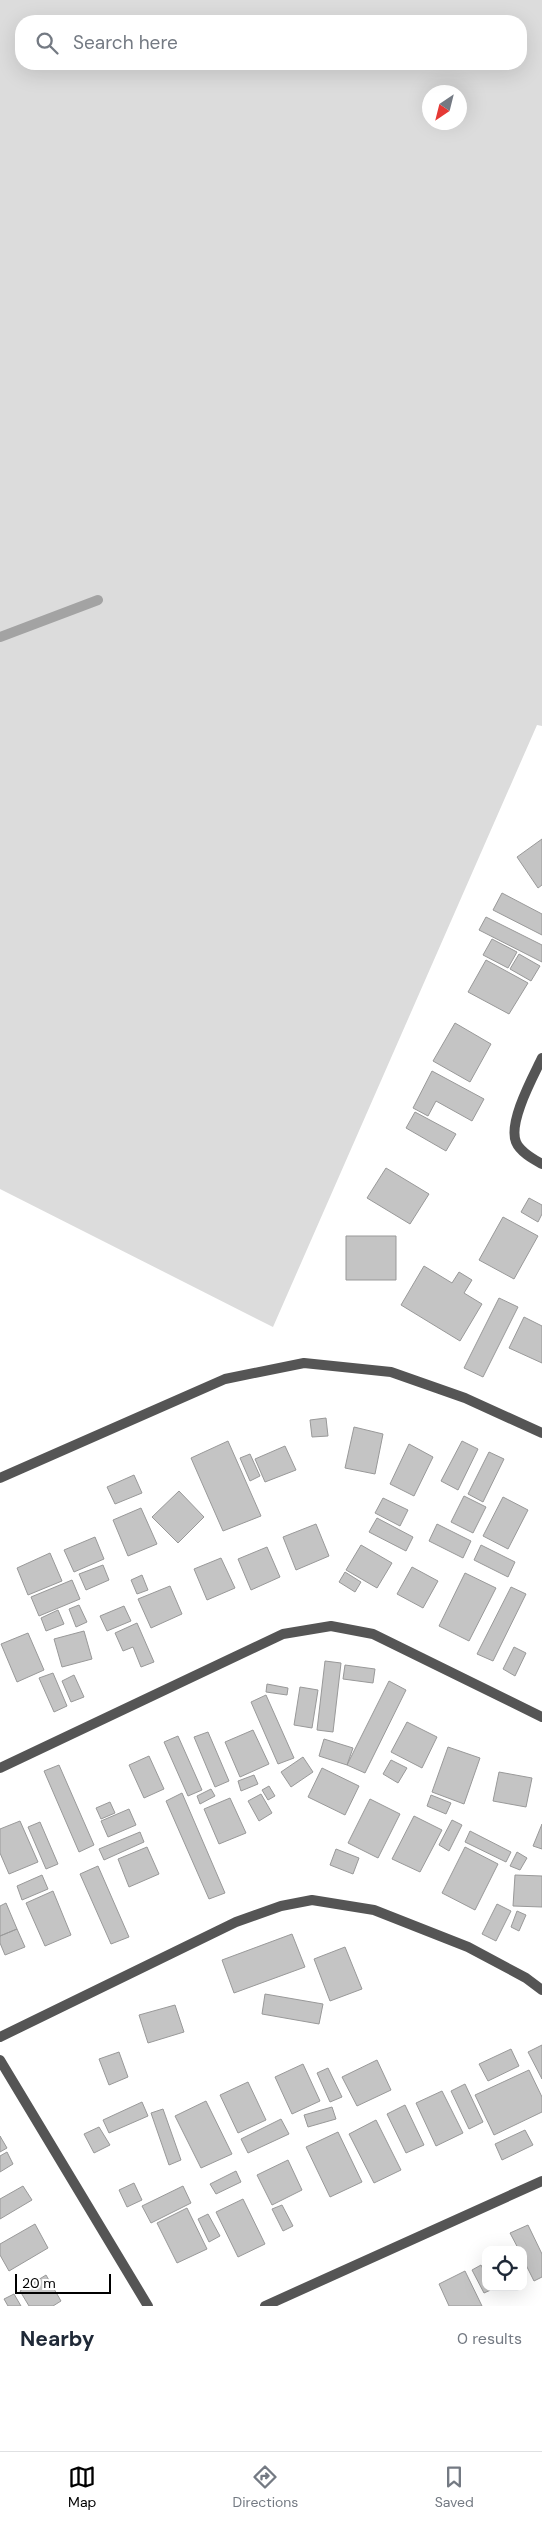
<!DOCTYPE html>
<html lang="en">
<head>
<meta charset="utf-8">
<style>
	:root { --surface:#fff; --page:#f6f6f7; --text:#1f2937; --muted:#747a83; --line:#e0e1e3; --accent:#000 }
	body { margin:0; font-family:"DM Sans",sans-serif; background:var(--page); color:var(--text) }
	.controls { position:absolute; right:15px; bottom:15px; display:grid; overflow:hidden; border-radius:10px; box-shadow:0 5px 20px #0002 }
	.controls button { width:45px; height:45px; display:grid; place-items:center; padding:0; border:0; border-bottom:1px solid var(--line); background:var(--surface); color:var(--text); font:25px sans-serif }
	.compass { position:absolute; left:422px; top:85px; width:45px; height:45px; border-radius:50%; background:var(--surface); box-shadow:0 5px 20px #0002; rotate:215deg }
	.scale { position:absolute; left:15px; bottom:12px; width:96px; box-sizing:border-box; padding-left:5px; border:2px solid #000; border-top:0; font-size:14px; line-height:18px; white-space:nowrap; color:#000; -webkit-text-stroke:4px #fff; paint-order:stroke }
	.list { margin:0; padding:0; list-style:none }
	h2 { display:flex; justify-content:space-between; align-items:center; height:65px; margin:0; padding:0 20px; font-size:21px }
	h2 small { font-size:16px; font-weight:400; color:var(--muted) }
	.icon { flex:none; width:28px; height:28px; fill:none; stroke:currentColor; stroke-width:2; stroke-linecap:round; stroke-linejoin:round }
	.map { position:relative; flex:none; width:542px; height:2306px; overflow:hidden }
	.search { position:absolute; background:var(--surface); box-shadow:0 5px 20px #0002; left:15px; right:15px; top:15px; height:55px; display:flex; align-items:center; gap:12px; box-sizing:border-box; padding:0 18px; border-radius:20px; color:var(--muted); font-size:19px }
	.sheet { height:145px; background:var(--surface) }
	nav { display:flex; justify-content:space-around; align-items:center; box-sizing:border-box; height:70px; border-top:1px solid var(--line); background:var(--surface); font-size:14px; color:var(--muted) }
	nav a { display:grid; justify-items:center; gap:2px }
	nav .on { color:var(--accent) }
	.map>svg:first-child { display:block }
	.green { fill:#dcdcdc; fill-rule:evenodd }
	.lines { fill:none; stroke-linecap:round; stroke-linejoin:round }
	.stream { stroke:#a3a3a3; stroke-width:10 }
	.building { fill:#c4c4c4; stroke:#999 }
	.minor { stroke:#555; stroke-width:10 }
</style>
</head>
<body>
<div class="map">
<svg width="542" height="2306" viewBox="0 0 542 2306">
	<rect width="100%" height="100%" fill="#fff"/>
	<path class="green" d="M0,0H542V726L537,725L273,1327L0,1189ZM21,21H521V64H21ZM430,92H460V122H430Z"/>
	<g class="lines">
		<path class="stream" d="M0,637L98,600"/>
	</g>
	<path class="building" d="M542,839V885L538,888L517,857Z
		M502,893L542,914V935L493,910Z
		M486,917L542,945V962L479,930Z
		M492,939L517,952L508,968L483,955Z
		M519,954L540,966L531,981L510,969Z
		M486,960L528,983L509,1014L468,992Z
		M455,1023L491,1044L470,1082L433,1061Z
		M432,1071L484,1099L472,1121L436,1101L428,1116L413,1108Z
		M415,1112L456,1134L446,1151L406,1128Z
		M386,1168L429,1194L410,1224L367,1198Z
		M529,1198L542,1205V1214L538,1222L521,1212Z
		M503,1217L538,1236L514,1279L479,1260Z
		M346,1236H396V1280H346Z
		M424,1266L452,1283L459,1272L472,1280L464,1293L482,1304L460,1341L401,1305Z
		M499,1298L518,1307L483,1377L464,1368Z
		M524,1317L542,1326V1363L509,1348Z
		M326,1418L328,1436L312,1437L310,1420Z
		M354,1427L383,1434L375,1474L345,1468Z
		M228,1441L261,1516L223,1531L191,1458Z
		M462,1441L478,1449L458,1490L441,1481Z
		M409,1444L433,1457L414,1496L390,1484Z
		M285,1446L296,1470L265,1482L255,1459Z
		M489,1452L504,1459L483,1502L468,1494Z
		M250,1454L260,1476L250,1481L240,1458Z
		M134,1475L142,1493L115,1504L107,1487Z
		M179,1491L204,1517L178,1543L152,1517Z
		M464,1496L486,1507L473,1533L451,1522Z
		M503,1497L528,1510L508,1549L483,1536Z
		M383,1498L408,1510L400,1526L375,1513Z
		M141,1508L157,1544L128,1556L113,1520Z
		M377,1518L413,1537L406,1551L369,1532Z
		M316,1524L329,1556L296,1570L283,1537Z
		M437,1524L471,1541L463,1558L429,1541Z
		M95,1537L104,1559L74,1572L64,1550Z
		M361,1545L392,1563L377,1588L346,1570Z
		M481,1545L515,1562L508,1577L474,1560Z
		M267,1547L280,1577L251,1590L238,1559Z
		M50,1553L62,1581L28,1595L17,1568Z
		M221,1558L235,1588L207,1600L194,1569Z
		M103,1565L109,1580L86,1590L79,1574Z
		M412,1567L438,1581L423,1608L397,1594Z
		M345,1572L361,1582L355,1592L339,1582Z
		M465,1573L496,1588L469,1641L439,1626Z
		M142,1575L148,1590L137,1594L131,1580Z
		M72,1580L80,1599L39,1616L31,1597Z
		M170,1586L182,1614L151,1628L138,1599Z
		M511,1587L526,1594L493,1661L477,1654Z
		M79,1605L87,1622L76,1627L69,1609Z
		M124,1606L131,1621L107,1631L100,1616Z
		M58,1610L64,1624L46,1631L41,1618Z
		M137,1623L154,1662L141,1667L133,1647L123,1651L115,1633Z
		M84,1631L92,1659L62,1667L54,1639Z
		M28,1633L44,1670L17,1682L1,1644Z
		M514,1647L526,1653L515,1676L503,1669Z
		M325,1661L341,1663L333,1732L317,1730Z
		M345,1665L375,1669L373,1683L343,1679Z
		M53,1673L67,1706L54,1712L39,1678Z
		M74,1675L84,1697L71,1702L62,1681Z
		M389,1681L406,1690L365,1773L347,1765Z
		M267,1684L288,1688L287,1695L266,1692Z
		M300,1687L318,1690L312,1728L294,1725Z
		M266,1695L294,1758L278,1764L251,1702Z
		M407,1722L437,1737L422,1768L391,1752Z
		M253,1730L269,1764L240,1777L225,1742Z
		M208,1732L229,1781L215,1787L194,1737Z
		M178,1736L202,1790L188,1796L164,1742Z
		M324,1739L353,1748L347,1765L319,1756Z
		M448,1747L480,1758L464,1804L432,1792Z
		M149,1756L164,1789L144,1798L129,1765Z
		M303,1757L313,1772L291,1787L281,1772Z
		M391,1760L407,1768L398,1783L383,1774Z
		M59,1765L94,1845L79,1852L44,1771Z
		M322,1768L359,1786L345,1815L308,1797Z
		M499,1772L532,1778L526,1807L493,1801Z
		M254,1775L258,1784L241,1791L238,1781Z
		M269,1786L275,1796L268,1800L262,1790Z
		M211,1789L215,1796L200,1804L197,1796Z
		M182,1793L225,1893L209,1899L166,1801Z
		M261,1794L272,1813L259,1821L248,1801Z
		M431,1795L451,1803L446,1814L427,1806Z
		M230,1798L246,1833L219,1844L204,1809Z
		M370,1799L400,1814L378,1858L348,1843Z
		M110,1802L115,1813L101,1819L96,1808Z
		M129,1809L136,1825L108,1837L101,1821Z
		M414,1816L442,1830L420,1872L392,1859Z
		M452,1820L462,1825L449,1851L439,1845Z
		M20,1821L38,1862L9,1874L0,1853V1829Z
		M40,1822L58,1864L46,1869L28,1827Z
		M542,1824V1849L533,1846Z
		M470,1831L511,1852L506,1862L465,1842Z
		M140,1832L144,1842L104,1860L99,1849Z
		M147,1847L159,1874L129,1887L118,1859Z
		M465,1847L498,1864L475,1910L442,1893Z
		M336,1849L359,1858L353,1874L330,1865Z
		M517,1852L527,1858L520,1870L510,1866Z
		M98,1866L129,1937L111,1944L80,1874Z
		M42,1875L48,1889L22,1900L17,1886Z
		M515,1875L542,1876V1907L513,1906Z
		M53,1891L71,1935L45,1946L26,1903Z
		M6,1903L17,1929L0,1936V1906Z
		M497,1904L511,1911L496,1941L482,1934Z
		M517,1911L526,1915L519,1931L511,1927Z
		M17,1929L25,1947L5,1955L0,1943V1936Z
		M292,1934L305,1967L234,1993L222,1960Z
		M345,1947L362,1989L330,2001L314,1959Z
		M265,1994L323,2004L319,2024L262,2014Z
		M175,2005L184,2032L148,2043L139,2015Z
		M542,2045V2079L528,2052Z
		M511,2049L519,2066L488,2081L479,2064Z
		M119,2052L128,2077L109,2085L99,2059Z
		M377,2060L391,2090L357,2106L342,2077Z
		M303,2064L320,2101L292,2114L275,2077Z
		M328,2068L342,2097L330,2102L317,2073Z
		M529,2070L542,2097V2112L494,2135L475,2095Z
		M248,2082L266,2120L238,2133L220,2095Z
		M465,2084L483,2122L469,2129L451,2091Z
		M442,2091L463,2133L436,2146L416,2103Z
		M206,2101L232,2154L201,2168L175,2116Z
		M142,2102L148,2116L109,2133L103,2120Z
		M405,2105L424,2145L406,2153L387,2114Z
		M332,2107L336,2119L308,2127L304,2115Z
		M163,2109L181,2160L169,2165L151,2113Z
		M281,2119L289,2134L248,2153L241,2139Z
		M376,2120L401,2170L374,2183L349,2134Z
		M99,2127L110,2145L94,2153L84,2134Z
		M525,2130L533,2145L502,2160L495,2144Z
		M338,2132L362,2182L330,2197L306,2147Z
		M0,2136L7,2148L0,2152Z
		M7,2152L13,2164L0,2172V2156Z
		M288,2160L302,2190L272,2205L257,2175Z
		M236,2171L241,2182L216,2194L210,2184Z
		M134,2183L142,2200L127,2207L119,2190Z
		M23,2186L32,2200L0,2219V2199Z
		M183,2186L191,2203L151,2223L142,2206Z
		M243,2199L265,2244L238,2257L216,2212Z
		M282,2205L293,2226L283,2231L272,2209Z
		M187,2208L207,2249L177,2263L157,2223Z
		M208,2214L220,2236L209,2242L198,2219Z
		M35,2224L48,2248L9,2271L0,2255V2244Z
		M528,2225L542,2254V2277L534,2281L523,2259V2250H519L510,2233Z
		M481,2265L486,2275V2287L493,2289L484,2293L472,2270Z
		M465,2271L482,2306H449L439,2284Z
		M46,2275L61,2301L53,2306H29L20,2291Z
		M14,2294L21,2306H8L4,2299Z"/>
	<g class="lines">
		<path class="minor" d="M542,1058C533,1077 508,1122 516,1142C520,1152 533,1159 542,1164
			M0,1478L225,1379L304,1363L391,1372L465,1398L542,1433
			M0,1768L283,1634L331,1626L373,1634L542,1717
			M0,2037L236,1922L281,1906L312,1900L374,1910L468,1947L526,1978L542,1990
			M0,2060L148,2306
			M265,2306L542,2181"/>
	</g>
</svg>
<div class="controls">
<button><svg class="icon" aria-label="locate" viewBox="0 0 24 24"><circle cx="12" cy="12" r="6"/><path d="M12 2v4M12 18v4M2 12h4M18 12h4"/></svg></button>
</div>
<svg class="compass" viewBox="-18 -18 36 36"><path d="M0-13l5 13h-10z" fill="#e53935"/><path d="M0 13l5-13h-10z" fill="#747a83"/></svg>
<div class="scale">20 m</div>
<div class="search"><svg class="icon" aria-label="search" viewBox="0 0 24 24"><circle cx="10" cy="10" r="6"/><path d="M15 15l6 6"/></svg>Search here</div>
</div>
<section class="sheet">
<h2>Nearby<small>0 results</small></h2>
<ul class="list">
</ul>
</section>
<nav>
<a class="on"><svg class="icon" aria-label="map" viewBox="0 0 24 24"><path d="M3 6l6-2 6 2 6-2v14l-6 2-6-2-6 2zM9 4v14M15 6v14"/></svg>Map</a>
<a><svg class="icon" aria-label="directions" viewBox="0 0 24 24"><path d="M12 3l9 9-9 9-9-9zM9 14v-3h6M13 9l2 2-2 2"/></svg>Directions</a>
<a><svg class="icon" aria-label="saved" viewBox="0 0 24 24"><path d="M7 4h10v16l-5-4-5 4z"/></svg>Saved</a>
</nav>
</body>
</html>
